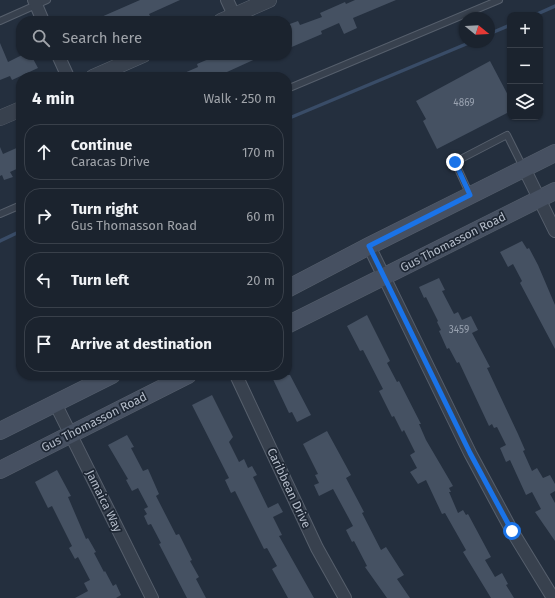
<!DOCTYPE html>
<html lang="en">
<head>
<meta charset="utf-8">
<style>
	:root { --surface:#1b232e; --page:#282f3a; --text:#f1f3f6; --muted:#a0a4aa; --line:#39404a }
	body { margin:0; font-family:"Fira Sans",sans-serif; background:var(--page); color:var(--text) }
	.controls { position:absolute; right:12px; top:12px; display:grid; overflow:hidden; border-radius:8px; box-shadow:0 1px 3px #0004 }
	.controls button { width:36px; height:36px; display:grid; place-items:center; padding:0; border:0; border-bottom:1px solid var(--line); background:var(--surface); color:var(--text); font:20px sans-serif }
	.compass { position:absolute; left:459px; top:12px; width:36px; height:36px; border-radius:50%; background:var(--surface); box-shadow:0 1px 3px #0004; rotate:108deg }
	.stop { position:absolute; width:12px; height:12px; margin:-9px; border:3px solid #1a73e8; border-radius:50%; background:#fff }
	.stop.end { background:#1a73e8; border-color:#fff; box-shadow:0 1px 4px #0008 }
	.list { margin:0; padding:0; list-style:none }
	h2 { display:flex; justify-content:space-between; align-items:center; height:52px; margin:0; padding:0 16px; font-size:17px }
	h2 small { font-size:13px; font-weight:400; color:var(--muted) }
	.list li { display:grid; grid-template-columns:26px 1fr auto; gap:12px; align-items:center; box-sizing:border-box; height:56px; margin:0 8px 8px; padding:0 8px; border:1px solid var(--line); border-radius:16px }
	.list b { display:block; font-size:15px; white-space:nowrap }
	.list p { margin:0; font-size:13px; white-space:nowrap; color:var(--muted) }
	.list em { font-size:13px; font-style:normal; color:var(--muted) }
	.icon { flex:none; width:22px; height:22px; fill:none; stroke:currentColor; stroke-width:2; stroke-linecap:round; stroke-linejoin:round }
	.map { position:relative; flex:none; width:555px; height:598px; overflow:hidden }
	.search { position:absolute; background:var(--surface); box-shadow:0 1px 3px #0004; left:16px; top:16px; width:276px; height:44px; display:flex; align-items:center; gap:10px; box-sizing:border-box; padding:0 14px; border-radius:16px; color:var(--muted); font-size:15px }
	.panel { position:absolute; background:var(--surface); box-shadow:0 1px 3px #0004; left:16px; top:72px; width:276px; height:308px; border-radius:16px }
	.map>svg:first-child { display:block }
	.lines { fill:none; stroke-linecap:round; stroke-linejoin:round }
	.stream { stroke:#394c67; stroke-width:3.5 }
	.building { fill:#455162 }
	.service-casing { stroke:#565f6c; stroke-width:8 }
	.minor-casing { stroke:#565f6c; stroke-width:14 }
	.tertiary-casing { stroke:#565f6c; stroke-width:16 }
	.secondary-casing { stroke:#565f6c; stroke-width:18 }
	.service { stroke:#38414e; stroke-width:6 }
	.minor { stroke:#38414e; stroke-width:12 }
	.tertiary { stroke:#38414e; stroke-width:15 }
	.secondary { stroke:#465061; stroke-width:17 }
	.route { stroke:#1a73e8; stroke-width:5 }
	.labels { text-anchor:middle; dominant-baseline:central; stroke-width:3.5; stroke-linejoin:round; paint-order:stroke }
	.number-label { font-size:10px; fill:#98a1af }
	.street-label { font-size:12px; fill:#b4bcc9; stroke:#1d2633 }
</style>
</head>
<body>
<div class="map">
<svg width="555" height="598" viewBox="0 0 555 598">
	<rect width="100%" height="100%" fill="#242f3e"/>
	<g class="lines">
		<path class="stream" d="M535,15L555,6
			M489,34L510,25
			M287,119L471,42
			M0,241L21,231"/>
	</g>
	<path class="building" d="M140,0H180L149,14L151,18L145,21H142L140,17L132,21H92Z
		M355,0H396L353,18L357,28L344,34L339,23L321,31L322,34L287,49V25L298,21L300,25L322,17L320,13L345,2L346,4Z
		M0,43L8,62L22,55H31L38,68L12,80L10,76L0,80Z
		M218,55H264L227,72L230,77H175L198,67L197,64Z
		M490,61L510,99V106L507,108L509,112L437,149L423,121L426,119L416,101Z
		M21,146V167L10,172L13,177L4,180L2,175L0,176V147L3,154Z
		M522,241L527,249L529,248L538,265L555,305V349L520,283L522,281L513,264L508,267L500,252Z
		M439,278L445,290L442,291L454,314L458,312L462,320L471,316L478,330L472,333L490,367L487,368L518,434L525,450L523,451L532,471L537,468L543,478L550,475L555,484V491L550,494L555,503V541L535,512L541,509L532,492L526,495L510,460L506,462L500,448L506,445L497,427L494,428L492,424L489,426L459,362L457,363L449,348L447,349L439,331L441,330L437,322L438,321L426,297L424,298L419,287Z
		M367,315L390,361L387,363L397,382L399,381L421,424H419L426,440L453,486L449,488L451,492H449L458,513L463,510L466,515L468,514L491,557L485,560L495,577L502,573L508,584L506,585L514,598H491L463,552L466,550L445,513L442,514L426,480L418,484L410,472L417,468L410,455L415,452L404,430L402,432L394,416L392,417L379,391L383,389L363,350L360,351L347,326Z
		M271,375H290L311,415L297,422L292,412L289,413Z
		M212,395L233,437L229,442L239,462L244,459L248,468L252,466L257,475L253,477L268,508L278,503L283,512L273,517L282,535L279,536L314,598H288L272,569L277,566L267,548L264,549L235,491L231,493L225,480L229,478L192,405Z
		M327,431L351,475L346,478L364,512L362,513L381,550L386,547L404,575L397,579L410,598H387L365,567L367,566L354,541L352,542L346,530L353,526L333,489L319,496L314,485L319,483L315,475L318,474L303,444Z
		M127,435L134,447L131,448L143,471L148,469L159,494L156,496L176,535L179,534L192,560L190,561L199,577L196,579L206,598H187L159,544L161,543L151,524L148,525L144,516L147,514L144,509L148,507L138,488L132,491L126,480L128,479L108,445Z
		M57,470L71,496L68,497L86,539L88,538L96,552L94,553L104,572L105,571L113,586L116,584L121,595L116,598H75L88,591L84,583L90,580L78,557L75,559L69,548L72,546L52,506L48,508L35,482Z"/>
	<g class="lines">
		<defs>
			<path id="service" d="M0,21L47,0
				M287,89L499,0
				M470,195L455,162L507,135L523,167
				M0,214L21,205"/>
			<path id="minor" d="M34,0L43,21
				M227,0L234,15
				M58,55L68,77
				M524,168L555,231
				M369,246L470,453L512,531L553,598
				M236,375L317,548L345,598
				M55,403L152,598"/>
			<path id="tertiary" d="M221,21L269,0
				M93,77L143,55
				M0,118L21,109"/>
			<path id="secondary" d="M287,289L369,246L555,153
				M287,325L555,191
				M0,431L112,375
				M0,470L188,375"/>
		</defs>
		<use href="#service" class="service-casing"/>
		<use href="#minor" class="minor-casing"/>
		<use href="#tertiary" class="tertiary-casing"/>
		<use href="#secondary" class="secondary-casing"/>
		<use href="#service" class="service"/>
		<use href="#minor" class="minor"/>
		<use href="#tertiary" class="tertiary"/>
		<use href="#secondary" class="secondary"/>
	</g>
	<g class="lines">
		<path class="route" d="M455,162L470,195L369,246L470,453L512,531"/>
	</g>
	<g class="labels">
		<g class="number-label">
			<text x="464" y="103">4869</text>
			<text x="459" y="330">3459</text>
		</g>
		<g class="street-label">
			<text transform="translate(453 242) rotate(-27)">Gus Thomasson Road</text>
			<text transform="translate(94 422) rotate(-27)">Gus Thomasson Road</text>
			<text transform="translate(289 488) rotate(65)">Caribbean Drive</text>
			<text transform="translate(104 501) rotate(64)">Jamaica Way</text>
		</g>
	</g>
</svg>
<div class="controls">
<button>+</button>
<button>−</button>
<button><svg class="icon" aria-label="layers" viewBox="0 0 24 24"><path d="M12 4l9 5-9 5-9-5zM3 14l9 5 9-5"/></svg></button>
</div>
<svg class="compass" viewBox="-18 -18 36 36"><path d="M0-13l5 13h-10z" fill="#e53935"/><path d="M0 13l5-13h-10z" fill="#a0a4aa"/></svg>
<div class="stop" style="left:512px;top:531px"></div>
<div class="stop end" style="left:455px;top:162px"></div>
<div class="search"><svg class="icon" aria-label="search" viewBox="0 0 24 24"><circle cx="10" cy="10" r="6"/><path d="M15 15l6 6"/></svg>Search here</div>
<section class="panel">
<h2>4 min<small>Walk · 250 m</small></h2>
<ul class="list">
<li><svg class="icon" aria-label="ahead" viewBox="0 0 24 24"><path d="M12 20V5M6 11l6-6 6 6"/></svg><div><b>Continue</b><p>Caracas Drive</p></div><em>170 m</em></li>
<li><svg class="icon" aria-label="right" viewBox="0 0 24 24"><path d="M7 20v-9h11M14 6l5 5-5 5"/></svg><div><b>Turn right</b><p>Gus Thomasson Road</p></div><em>60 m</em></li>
<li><svg class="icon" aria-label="left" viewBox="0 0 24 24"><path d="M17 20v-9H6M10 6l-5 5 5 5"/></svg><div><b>Turn left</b></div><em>20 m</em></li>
<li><svg class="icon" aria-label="arrive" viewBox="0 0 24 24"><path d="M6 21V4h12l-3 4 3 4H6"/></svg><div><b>Arrive at destination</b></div></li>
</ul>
</section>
</div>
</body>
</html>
